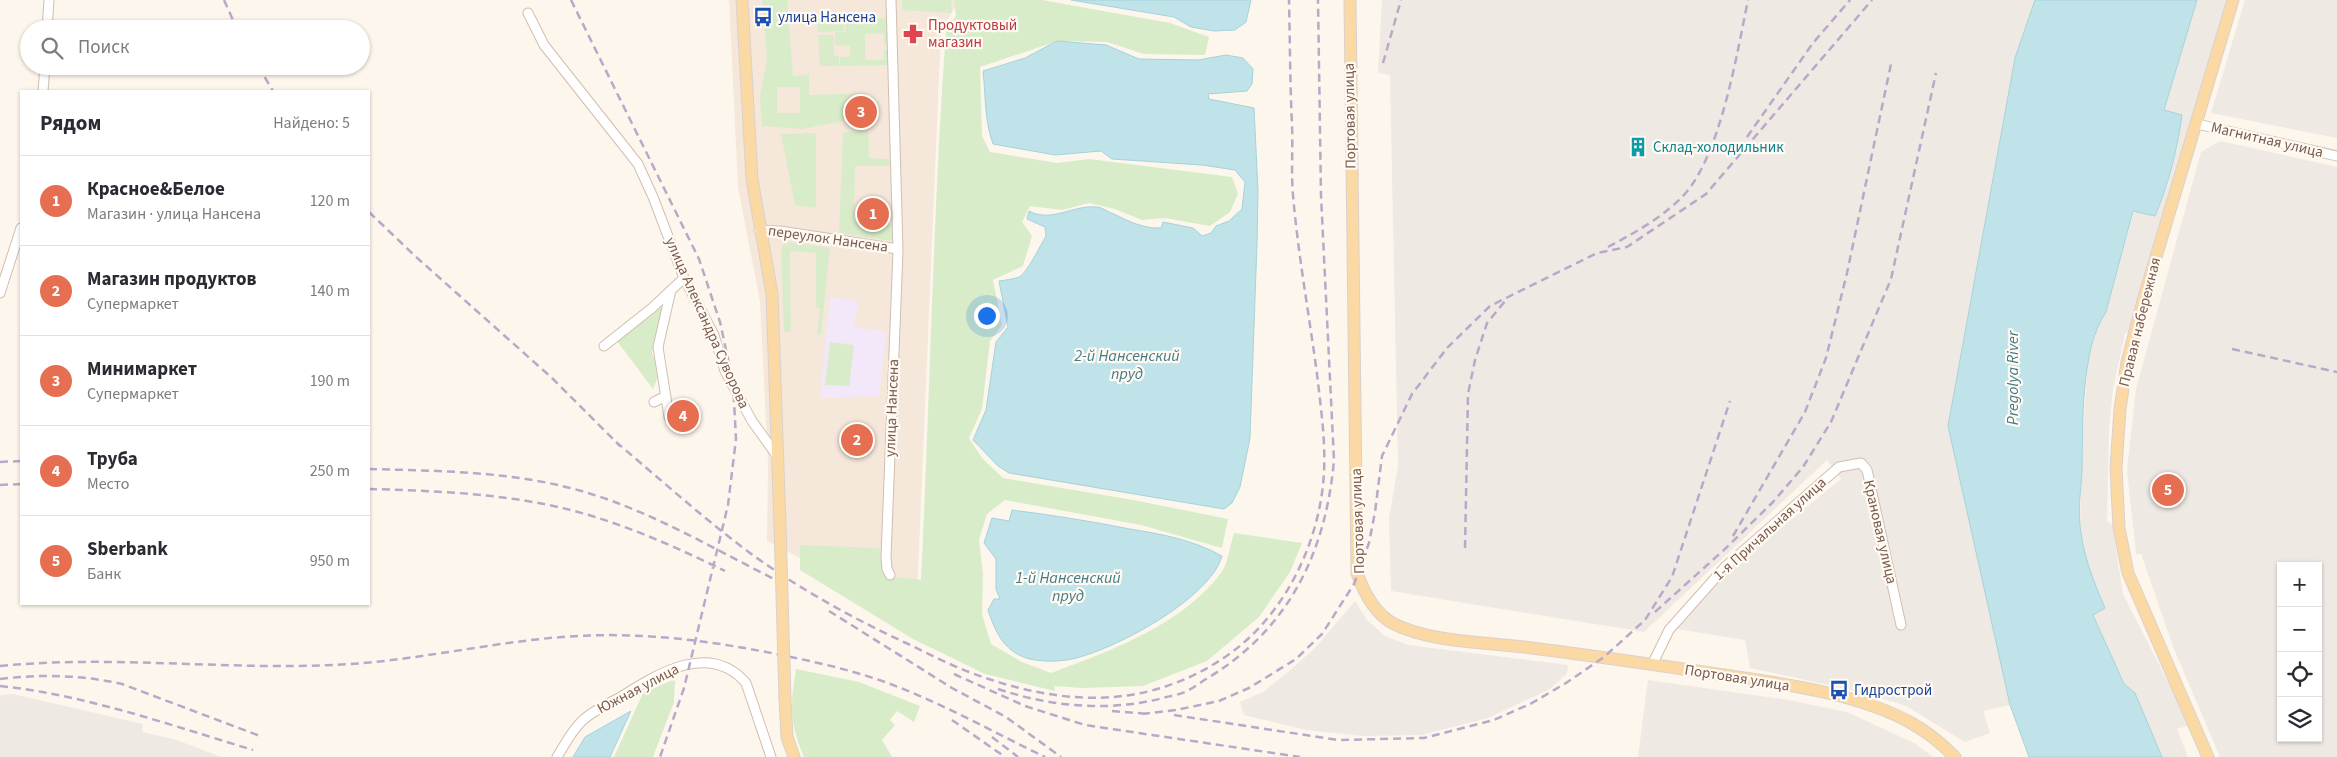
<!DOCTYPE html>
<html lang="ru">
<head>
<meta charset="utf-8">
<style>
	:root { --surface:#fff; --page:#f2f2f3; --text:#2b2b33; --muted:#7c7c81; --line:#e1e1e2; --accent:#e76f51 }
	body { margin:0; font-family:"Source Sans 3",sans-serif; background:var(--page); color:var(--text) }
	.controls { position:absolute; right:15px; bottom:15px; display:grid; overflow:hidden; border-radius:0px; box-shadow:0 1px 4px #0004 }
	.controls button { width:45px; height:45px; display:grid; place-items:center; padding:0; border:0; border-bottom:1px solid var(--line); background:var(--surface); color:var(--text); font:25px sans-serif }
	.you { position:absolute; left:986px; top:315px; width:18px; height:18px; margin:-12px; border:4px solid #fff; border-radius:50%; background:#1a73e8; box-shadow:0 0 0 8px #1a73e833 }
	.badge { display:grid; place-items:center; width:32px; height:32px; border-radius:50%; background:var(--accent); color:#fff; font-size:16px; font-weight:700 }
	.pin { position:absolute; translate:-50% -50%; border:2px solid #fff; box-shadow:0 1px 5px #0006 }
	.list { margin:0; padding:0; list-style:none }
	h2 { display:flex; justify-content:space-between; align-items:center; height:65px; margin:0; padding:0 20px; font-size:21px }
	h2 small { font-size:16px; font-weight:400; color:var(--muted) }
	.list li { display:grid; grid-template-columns:32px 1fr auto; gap:15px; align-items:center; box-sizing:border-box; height:90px; padding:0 20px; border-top:1px solid var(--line) }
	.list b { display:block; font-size:19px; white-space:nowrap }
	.list p { margin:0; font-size:16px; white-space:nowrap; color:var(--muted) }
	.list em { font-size:16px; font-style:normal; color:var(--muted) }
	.icon { flex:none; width:28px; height:28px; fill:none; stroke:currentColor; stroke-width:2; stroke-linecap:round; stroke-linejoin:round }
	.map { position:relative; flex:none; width:2337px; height:757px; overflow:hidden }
	.search { position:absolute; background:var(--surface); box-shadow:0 1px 4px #0004; left:20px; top:20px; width:350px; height:55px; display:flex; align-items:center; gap:12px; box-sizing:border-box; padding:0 18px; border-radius:28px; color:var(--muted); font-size:19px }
	.panel { position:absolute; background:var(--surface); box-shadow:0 1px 4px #0004; left:20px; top:90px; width:350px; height:515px; border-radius:0px }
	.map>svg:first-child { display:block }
	.residential { fill:#f5e8da }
	.industrial { fill:#efe9e4; fill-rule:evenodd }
	.education { fill:#f3e8fa }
	.green { fill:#d8ecc9; fill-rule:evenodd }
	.water { fill:#bfe3e8; stroke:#a5d3da }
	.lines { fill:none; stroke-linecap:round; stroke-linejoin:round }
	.minor-casing { stroke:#d1beb0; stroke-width:11 }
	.major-casing { stroke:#dad1cd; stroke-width:13 }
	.minor { stroke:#fff; stroke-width:9 }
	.major { stroke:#fbd9a5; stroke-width:11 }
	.rail { stroke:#b9a8c9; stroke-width:2.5; stroke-dasharray:8 5; stroke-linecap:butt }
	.major-bridge-casing { stroke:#dad1cd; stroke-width:13; stroke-linecap:butt }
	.major-bridge { stroke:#fbd9a5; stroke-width:11 }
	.labels { text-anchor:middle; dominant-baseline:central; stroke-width:4.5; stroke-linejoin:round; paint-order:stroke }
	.transit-label { font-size:15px; fill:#164399; stroke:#fffaf3; text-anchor:start }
	.health-label { font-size:15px; fill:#be3a42; stroke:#fffaf3; text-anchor:start }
	.street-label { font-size:15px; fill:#7a5c4d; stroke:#fffaf3 }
	.culture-label { font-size:15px; fill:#0d838f; stroke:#fffaf3; text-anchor:start }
	.water-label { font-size:16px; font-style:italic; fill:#437c86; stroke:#fffaf3 }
</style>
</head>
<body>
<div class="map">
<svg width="2337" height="757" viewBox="0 0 2337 757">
	<rect width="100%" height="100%" fill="#fdf6ec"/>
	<path class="residential" d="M729,0H960L941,30L917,597L830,573L767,541L768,464L760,302L738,187Z"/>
	<path class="industrial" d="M1382,0H2035L2015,58L1948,426L2010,705L1983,711L1990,733L1965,742L1906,706L1869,694L1750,668L1745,640L1677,629L1729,570L1841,479L1827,460L1644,632L1391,591L1389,518L1398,466L1390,75L1378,73Z
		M2197,0H2229L2131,331L2125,334L2113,389L2109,429L2107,522L2112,524L2123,594L2190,725L2177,729L2188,757H2162L2135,693L2124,684L2093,614L2105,608L2087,565L2080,523L2083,435L2088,361L2100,321L2106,312L2134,211L2155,216L2168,184L2177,149L2181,115L2164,110Z
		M2245,0H2337V138L2211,113Z
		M2220,141L2337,167V757H2220L2174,649L2141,554H2136L2127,470L2136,389L2201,152ZM2281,566H2318V738H2281Z
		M1355,601L1367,620L1385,636L1408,645L1568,665L1567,674L1550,689L1488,718L1421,735L1363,736L1306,730L1244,715L1240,702L1263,692L1288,672L1315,648Z
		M1648,680L1788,700L1847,712L1916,744L1933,757H1638Z
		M13,694L143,724L142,732L177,740L221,757H0V695Z"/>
	<path class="education" d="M830,298L858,301L854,327L886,332L879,396L820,398Z"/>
	<path class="green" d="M762,0H787L793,76L809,74V95L867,93L868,104L844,105V121L801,129L762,126L760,97L767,58ZM777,87H800V113H777Z
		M902,0H951L952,13L902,10Z
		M954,0H1042L1170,23L1209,37L1205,55L1144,54L1107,42L1058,41L980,67L982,136L990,152L1057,163L1089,159L1232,177L1238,194L1230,212L1210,226L1165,218L1142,220L1115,209L1089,203L1062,210L1030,206L1022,222L1032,236L1023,266L993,280L1002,325L990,341L982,409L969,438L982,458L1003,478L1133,500L1228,519L1222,548L1141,525L1005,500L987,514L979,540L983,574L982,614L991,644L1022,662L1051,673C1110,651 1182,625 1221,573C1228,564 1230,545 1234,533L1302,543L1290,572L1259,617L1207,661L1143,686L1082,688L1054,686L1055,691L985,674L913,639L800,570V545L879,548L887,579L899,577L921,580C930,396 933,212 946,29L956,16Z
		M891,18V45H884V33L865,34V60H884V50H891L892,65L840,66V57H850V46L835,45V32H846L845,19Z
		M817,19H844V31L818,32Z
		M818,35H834V56H839V66H820Z
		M868,131L869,158L889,159L890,166H855L854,220L892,224V241L839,233L843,132Z
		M816,133V208L795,205L781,134Z
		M790,242L830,248L821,335L817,333L820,308H816V253L790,251L791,332H784L781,250L782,246Z
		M662,307L664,308L652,353L660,371L653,389L617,341Z
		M830,342L854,345L849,386L825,385Z
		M796,669L859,682L920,706L914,722L897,711L890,720L895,725L882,740L892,757H804C789,721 790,707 796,669Z
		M675,679L674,702L653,757H614L643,693Z"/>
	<path class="water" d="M1071,0H1251L1246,22L1235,30L1214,31L1191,27L1174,17Z
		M2035,0H2197L2164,110L2182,115C2177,151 2169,183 2155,216L2133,211L2106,312C2080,350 2083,426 2082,472C2081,489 2078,508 2080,525C2083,555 2093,580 2105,608L2093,615L2124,684L2135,693L2162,757H2029L2010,705L1948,426L2015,58Z
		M1057,41L1106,45L1139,59L1198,60L1226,55L1243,58L1253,69L1252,84L1247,91L1208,94L1209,99L1254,108L1258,191L1257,243L1250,438L1240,487L1232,503L1224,509L1009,473L998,466L973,440L986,410L996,342L1008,327L999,281C1006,280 1014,279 1019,277C1027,273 1040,246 1046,236L1045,227L1027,219L1029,211C1052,223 1072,205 1096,207C1102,207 1108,212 1114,214C1128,221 1144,229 1161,228L1163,222L1193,228L1202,236L1211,233L1216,226L1229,221L1242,209L1245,182L1235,170L1202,165L1112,159L1101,151L1055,155L993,144C984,119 986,97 983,71L1025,58Z
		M1012,510C1051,515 1090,521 1130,529C1161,534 1194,540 1222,556C1210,599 1114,650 1072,659C1059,662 1039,662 1026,658C1003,650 995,631 988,610L994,599H1000L996,589V559L984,543L992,518L1009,521Z
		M631,711L610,757H573L585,737Z"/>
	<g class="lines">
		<defs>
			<path id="minor" d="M528,13L544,45L638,164L653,197L684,278L714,335L725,371L752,421L778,457
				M47,29L49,0
				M43,91L45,66
				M2197,124L2337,156
				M759,230L780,231L898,249
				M0,293L21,228
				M604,346L652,308L684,278
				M654,402L666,396
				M669,417L658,347L671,290
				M890,575L887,569L886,557L898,251L891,0
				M1652,665L1669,630L1725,567L1839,467L1861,463L1867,470L1901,625
				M557,757C566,743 571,731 583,720C593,711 607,704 619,698C656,675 709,640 746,683L771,757"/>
			<path id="major" d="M742,0L752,179L772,294L780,526
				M1350,0L1357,573C1364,593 1375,614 1394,624C1430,642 1484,642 1524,647C1580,654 1635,662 1690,670C1759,681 1852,689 1913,724C1929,733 1943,745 1955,757
				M785,699L787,737L794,757
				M2208,757L2128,573L2119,528L2116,468L2120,409L2127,362L2144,297L2233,0"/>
		</defs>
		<use href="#minor" class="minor-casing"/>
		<use href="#major" class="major-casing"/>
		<use href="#minor" class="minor"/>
		<use href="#major" class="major"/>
		<path class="rail" d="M224,0L237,29
			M571,0L699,259L720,322L733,382L736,439L728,505L684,688L660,757
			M1383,63L1401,0
			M258,66L273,91
			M1747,137L1813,43L1850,0
			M369,212L415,256L552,378L620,446
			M1608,247C1634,233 1660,219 1681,198C1720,160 1737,53 1748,0
			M2232,349L2337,372
			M616,442C660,479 703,518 750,553C798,588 852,618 906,643C927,653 948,664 969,672C1059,706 1146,712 1228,655C1282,617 1316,550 1323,485C1327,448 1321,410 1317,374C1309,314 1298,254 1293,195C1291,172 1293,148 1292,125C1290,83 1290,42 1289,0
			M0,462L21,461
			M369,469C442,471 516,471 588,493C655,513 721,553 784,584
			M0,485L21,484
			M369,489C443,491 520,494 592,516C638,530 682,550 725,571
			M1733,536L1805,412L1826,358L1847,273L1891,64
			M1465,548L1468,394L1475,360L1487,323L1506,300
			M829,611L952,688L1006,717L1061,757
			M1655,612L1726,548L1773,502L1803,467L1831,422L1891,279L1936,73
			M0,666C111,655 222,670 333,665C410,662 485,643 562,637C636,631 708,640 781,655C816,662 851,670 885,682C940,702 993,732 1045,757
			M954,674L1025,706L1085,725L1300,757
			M0,679C41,674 82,675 122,684L260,736
			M0,686C86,695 170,725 253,750
			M998,689C1052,707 1108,712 1163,698C1170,696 1178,695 1185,692C1194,688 1202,681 1211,676C1290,627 1326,551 1334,460L1321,196L1318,0
			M1112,711L1149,714
			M1142,714L1176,710L1219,701L1249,688L1296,659L1322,634L1354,584L1369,543L1375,512L1382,456L1412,394L1447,348L1490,306L1597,253L1627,247L1706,194L1872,0
			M1174,715L1338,740L1424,738L1494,720L1532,703L1566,683L1604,657L1645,620L1672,577L1730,401
			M952,720L1005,757
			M992,737L1018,757"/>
		<defs>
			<path id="major-bridge" d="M780,526L785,699"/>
		</defs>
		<use href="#major-bridge" class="major-bridge-casing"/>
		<use href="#major-bridge" class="major-bridge"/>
	</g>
	<defs>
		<symbol id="bus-bare" viewBox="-9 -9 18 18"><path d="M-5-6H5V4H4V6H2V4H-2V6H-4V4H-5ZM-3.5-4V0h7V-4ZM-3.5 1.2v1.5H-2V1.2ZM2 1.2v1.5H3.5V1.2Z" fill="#1a4fb4" stroke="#fffaf3" stroke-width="2.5" paint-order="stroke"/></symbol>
		<symbol id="pharmacy-bare" viewBox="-9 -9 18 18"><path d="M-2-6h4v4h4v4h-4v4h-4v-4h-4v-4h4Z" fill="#e0444e" stroke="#fffaf3" stroke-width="2.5" paint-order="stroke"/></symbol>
		<symbol id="building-bare" viewBox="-9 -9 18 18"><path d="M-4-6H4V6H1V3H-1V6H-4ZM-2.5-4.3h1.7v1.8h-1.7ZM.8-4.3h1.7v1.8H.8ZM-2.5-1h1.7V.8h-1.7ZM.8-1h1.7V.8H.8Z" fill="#0f9aa8" stroke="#fffaf3" stroke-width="2.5" paint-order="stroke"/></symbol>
	</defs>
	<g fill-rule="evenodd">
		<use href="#bus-bare" x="749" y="3" width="28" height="28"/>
		<use href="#pharmacy-bare" x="899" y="20" width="28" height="28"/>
		<use href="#building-bare" x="1624" y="133" width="28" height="28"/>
		<use href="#bus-bare" x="1825" y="676" width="28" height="28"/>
	</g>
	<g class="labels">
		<g class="transit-label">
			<text x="778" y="17">улица Нансена</text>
			<text x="1854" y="690">Гидрострой</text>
		</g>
		<g class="health-label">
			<text x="928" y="25">Продуктовый<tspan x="928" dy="17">магазин</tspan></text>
		</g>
		<g class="street-label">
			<text transform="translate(1350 116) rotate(-91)">Портовая улица</text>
			<text transform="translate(2267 140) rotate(13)">Магнитная улица</text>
			<text transform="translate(828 239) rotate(8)">переулок Нансена</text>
			<text transform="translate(2140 322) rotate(-76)">Правая набережная</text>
			<text transform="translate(707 323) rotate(66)">улица Александра Суворова</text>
			<text transform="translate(892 408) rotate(-88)">улица Нансена</text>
			<text transform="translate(1358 521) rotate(-92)">Портовая улица</text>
			<text transform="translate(1770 529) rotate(-42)">1-я Причальная улица</text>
			<text transform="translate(1880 532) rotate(77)">Крановая улица</text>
			<text transform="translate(1737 678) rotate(9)">Портовая улица</text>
			<text transform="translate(638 689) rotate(-28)">Южная улица</text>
		</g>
		<g class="culture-label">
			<text x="1653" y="147">Склад-холодильник</text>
		</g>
		<g class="water-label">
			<text x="1127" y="356">2-й Нансенский<tspan x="1127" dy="18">пруд</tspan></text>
			<text transform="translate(2013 378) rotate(-90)">Pregolya River</text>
			<text x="1068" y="578">1-й Нансенский<tspan x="1068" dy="18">пруд</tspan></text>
		</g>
	</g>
</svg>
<div class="controls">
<button>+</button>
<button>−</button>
<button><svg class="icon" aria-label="locate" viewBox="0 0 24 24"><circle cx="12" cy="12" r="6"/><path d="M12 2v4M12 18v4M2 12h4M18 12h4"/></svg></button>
<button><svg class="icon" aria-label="layers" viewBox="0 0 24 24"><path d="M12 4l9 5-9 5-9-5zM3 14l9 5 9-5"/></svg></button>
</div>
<div class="you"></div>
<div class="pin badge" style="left:873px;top:214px">1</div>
<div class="pin badge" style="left:857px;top:440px">2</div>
<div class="pin badge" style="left:861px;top:112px">3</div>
<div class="pin badge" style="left:683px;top:416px">4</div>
<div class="pin badge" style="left:2168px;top:490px">5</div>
<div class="search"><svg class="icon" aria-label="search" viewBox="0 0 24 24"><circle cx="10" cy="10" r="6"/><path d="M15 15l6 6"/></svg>Поиск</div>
<section class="panel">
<h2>Рядом<small>Найдено: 5</small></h2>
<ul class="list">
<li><span class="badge">1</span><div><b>Красное&amp;Белое</b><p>Магазин · улица Нансена</p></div><em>120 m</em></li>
<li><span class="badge">2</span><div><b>Магазин продуктов</b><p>Супермаркет</p></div><em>140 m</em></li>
<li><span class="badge">3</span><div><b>Минимаркет</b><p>Супермаркет</p></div><em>190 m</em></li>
<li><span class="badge">4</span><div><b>Труба</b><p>Место</p></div><em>250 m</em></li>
<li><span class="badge">5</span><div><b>Sberbank</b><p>Банк</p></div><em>950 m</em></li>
</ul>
</section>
</div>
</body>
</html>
